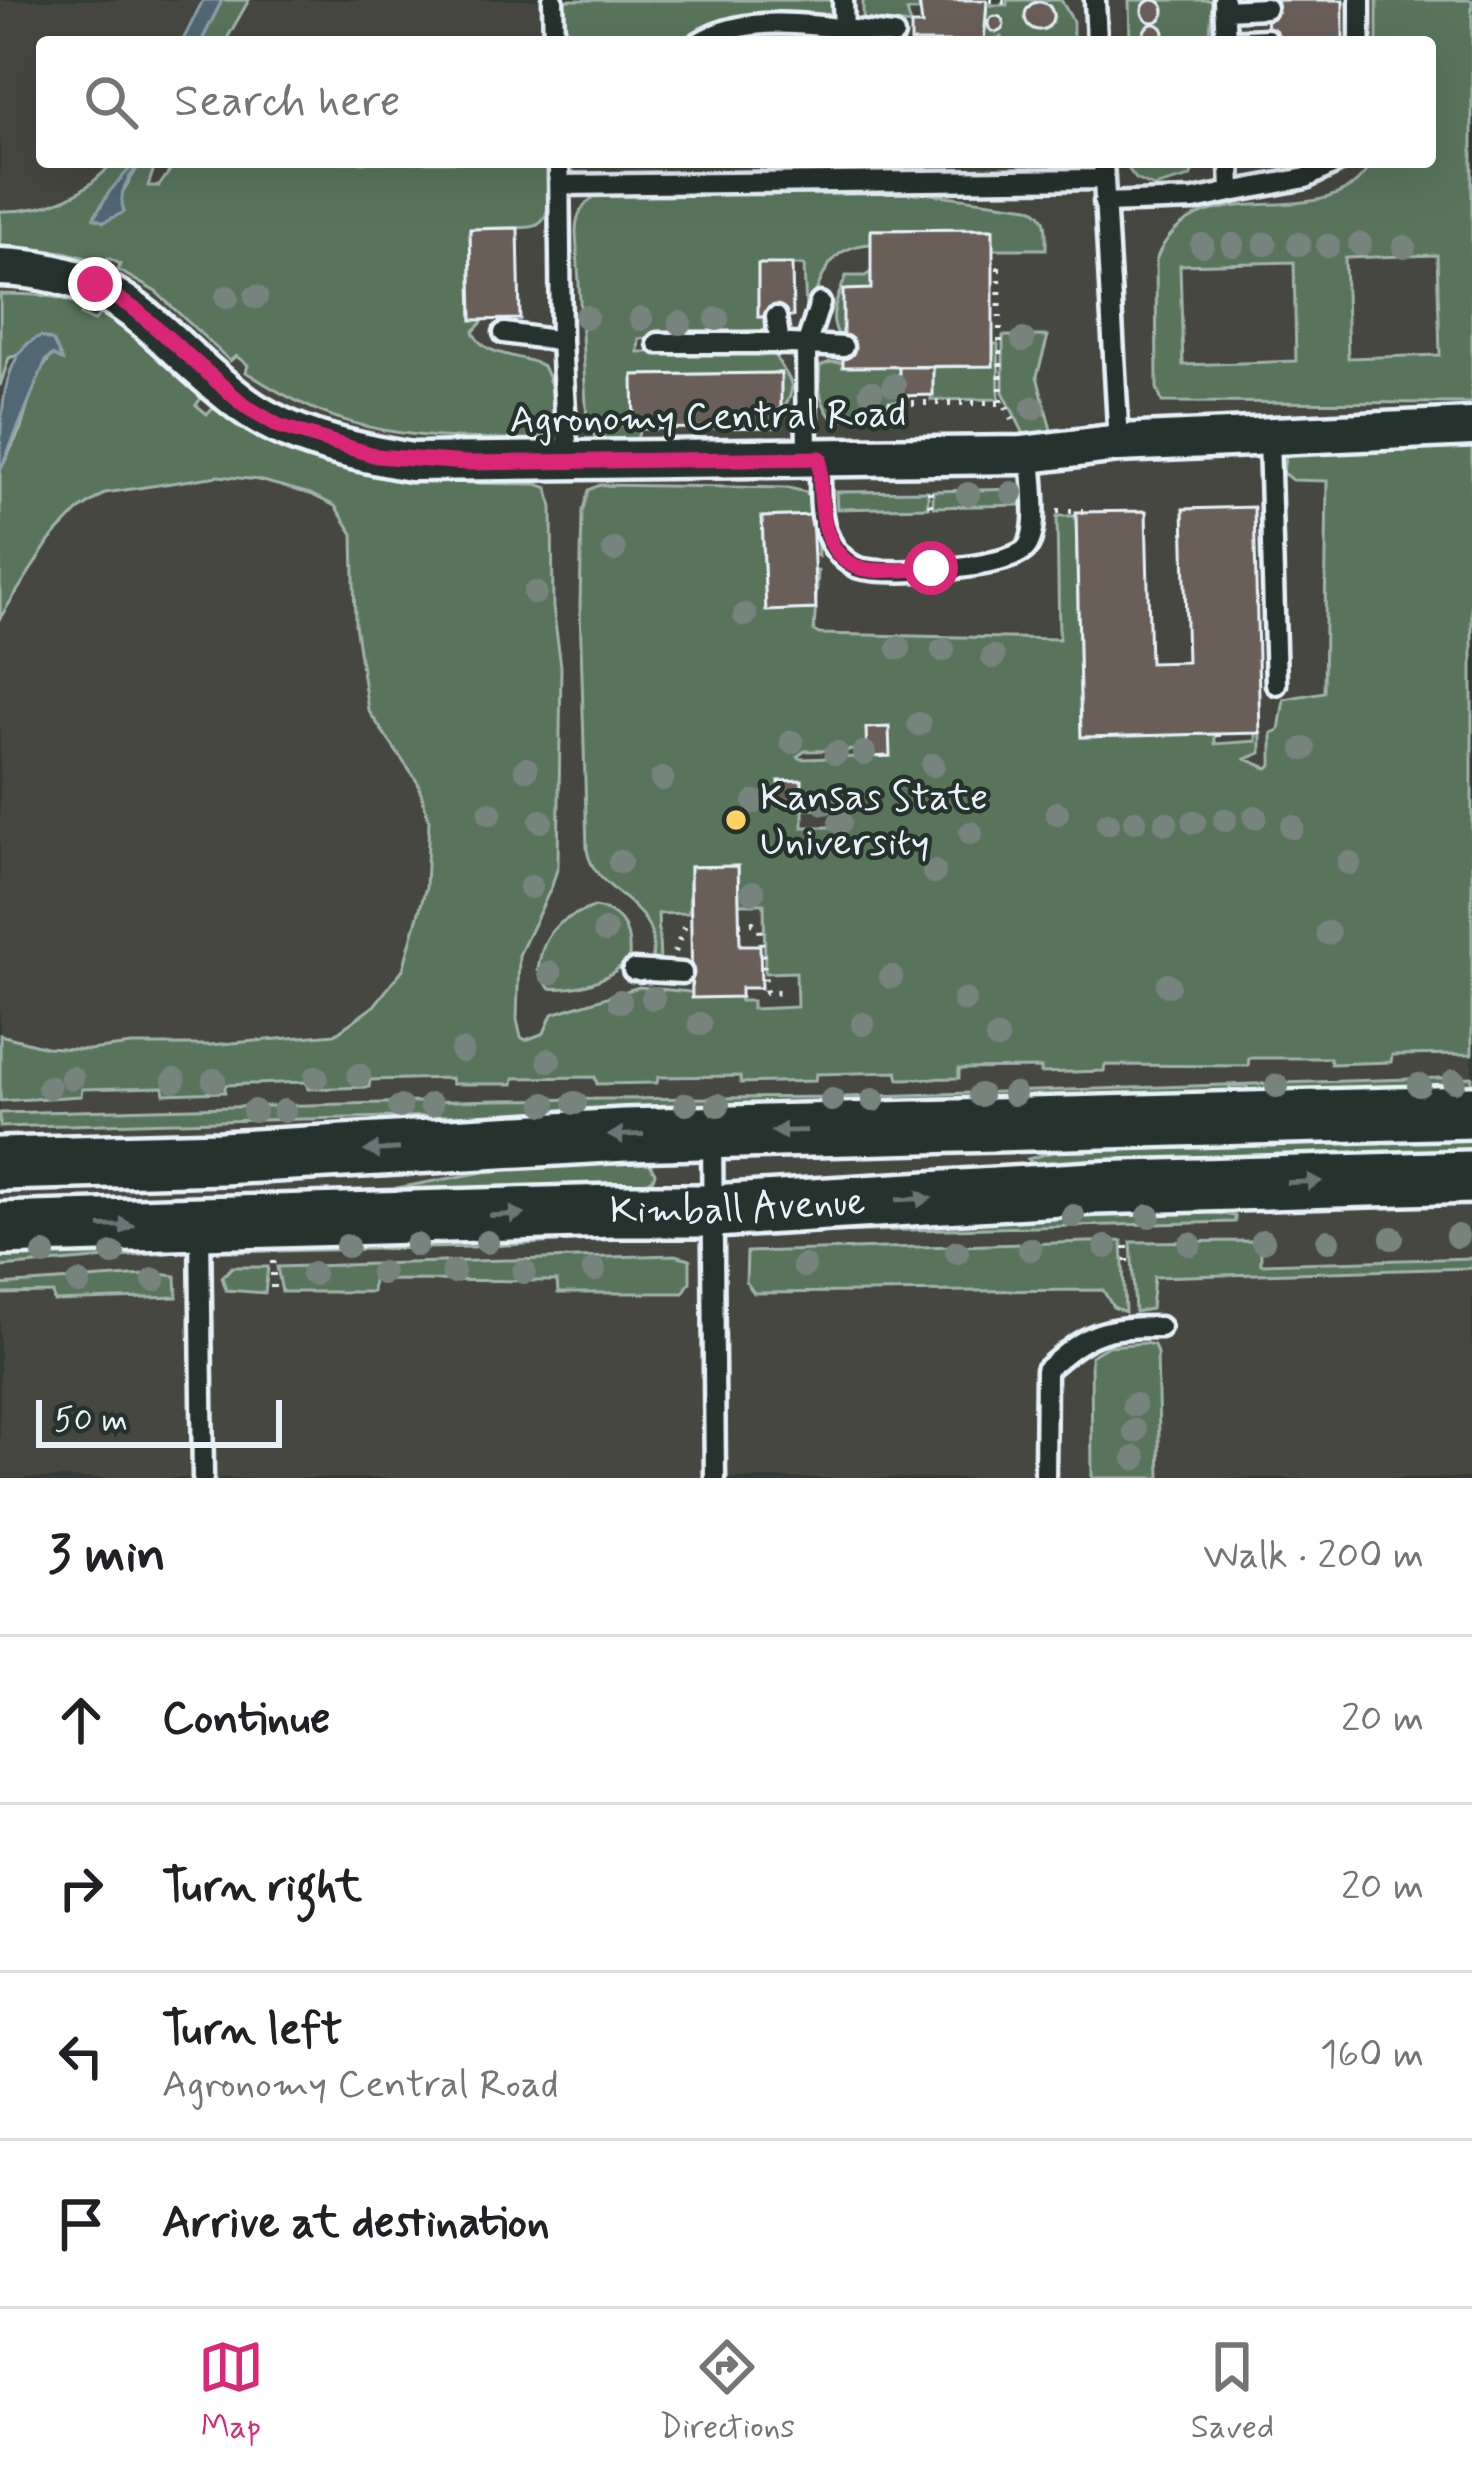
<!DOCTYPE html>
<html lang="en">
<head>
<meta charset="utf-8">
<style>
	:root { --surface:#fff; --page:#f6f6f6; --text:#202124; --muted:#757577; --line:#e0e0e0; --accent:#db2777 }
	body { margin:0; font-family:Mynerve,sans-serif; background:var(--page); color:var(--text) }
	.scale { position:absolute; left:36px; bottom:30px; width:246px; box-sizing:border-box; padding-left:12px; border:6px solid #e8f1f8; border-top:0; font-size:33px; line-height:42px; white-space:nowrap; color:#e8f1f8; -webkit-text-stroke:9px #26332d; paint-order:stroke }
	.stop { position:absolute; width:36px; height:36px; margin:-27px; border:9px solid #db2777; border-radius:50%; background:#fff }
	.stop.end { background:#db2777; border-color:#fff; box-shadow:0 3px 12px #0008 }
	.list { margin:0; padding:0; list-style:none }
	h2 { display:flex; justify-content:space-between; align-items:center; height:156px; margin:0; padding:0 48px; font-size:51px }
	h2 small { font-size:39px; font-weight:400; color:var(--muted) }
	.list li { display:grid; grid-template-columns:78px 1fr auto; gap:36px; align-items:center; box-sizing:border-box; height:168px; padding:0 48px; border-top:3px solid var(--line) }
	.list b { display:block; font-size:45px; white-space:nowrap }
	.list p { margin:0; font-size:39px; white-space:nowrap; color:var(--muted) }
	.list em { font-size:39px; font-style:normal; color:var(--muted) }
	.icon { flex:none; width:66px; height:66px; fill:none; stroke:currentColor; stroke-width:2; stroke-linecap:round; stroke-linejoin:round }
	.map { position:relative; flex:none; width:1472px; height:1478px; overflow:hidden }
	.search { position:absolute; background:var(--surface); box-shadow:0 12px 48px #0002; left:36px; right:36px; top:36px; height:132px; display:flex; align-items:center; gap:30px; box-sizing:border-box; padding:0 42px; border-radius:12px; color:var(--muted); font-size:45px }
	.sheet { height:828px; background:var(--surface) }
	nav { display:flex; justify-content:space-around; align-items:center; box-sizing:border-box; height:168px; border-top:3px solid var(--line); background:var(--surface); font-size:33px; color:var(--muted) }
	nav a { display:grid; justify-items:center; gap:6px }
	nav .on { color:var(--accent) }
	.map>svg:first-child { display:block }
	.built { fill:#444640; fill-rule:evenodd }
	.green { fill:#58745b; stroke:#a0b2aa; stroke-width:3; fill-rule:evenodd }
	.water { fill:#4f6873; stroke:#8c9fa8; stroke-width:3 }
	.building { fill:#6b5e59; stroke:#e8f1f8; stroke-width:3 }
	.lines { fill:none; stroke-linecap:round; stroke-linejoin:round }
	.service-casing { stroke:#e8f1f8; stroke-width:27 }
	.minor-casing { stroke:#e8f1f8; stroke-width:45 }
	.secondary-casing { stroke:#e8f1f8; stroke-width:60 }
	.path { stroke:#e8f1f8; stroke-width:6; stroke-dasharray:3 9; stroke-linecap:butt }
	.service { stroke:#26332d; stroke-width:18 }
	.minor { stroke:#26332d; stroke-width:36 }
	.secondary { stroke:#26332d; stroke-width:51 }
	.tree { fill:#77847e }
	.oneway { fill:#6a7674 }
	.route { stroke:#db2777; stroke-width:15 }
	.poi-dot { fill:#ffd166; stroke:#26332d; stroke-width:4.5 }
	.labels { text-anchor:middle; dominant-baseline:central; stroke-width:9; stroke-linejoin:round; paint-order:stroke }
	.street-label { font-size:39px; fill:#e8f1f8; stroke:#26332d }
	.poi-label { font-size:39px; fill:#e8f1f8; stroke:#26332d; text-anchor:start }
</style>
</head>
<body>
<div class="map">
<svg width="1472" height="1478" viewBox="0 0 1472 1478">
	<rect width="100%" height="100%" fill="#343c36"/>
	<filter id="ink" filterUnits="userSpaceOnUse"><feTurbulence type="fractalNoise" baseFrequency=".00833" numOctaves="2"/><feDisplacementMap in="SourceGraphic" scale="24" xChannelSelector="R" yChannelSelector="G"/><feConvolveMatrix kernelMatrix="1 2 1 2 8 2 1 2 1" color-interpolation-filters="sRGB"/></filter>
	<g filter="url(#ink)">
		<path class="built" d="M0,0H1472V1478H0ZM42,42H1430V162H42Z"/>
		<path class="green" d="M222,0H249L225,42H201Z
			M563,0H834V16C777,17 735,1 687,42H564Z
			M863,0H919V11H907L911,25L863,19Z
			M1007,0H1061L1073,21V40L1002,42L1001,37L984,42L987,5H1007ZM1040,1L1050,6L1054,17L1049,27L1038,30L1028,25L1025,15L1030,5Z
			M1129,0H1213L1209,42H1162V28L1152,25L1143,32L1145,42H1130Z
			M1377,0H1472V403L1162,402L1157,388L1156,260C1194,161 1329,244 1372,162H1430V42H1377ZM1437,255L1440,355L1348,358L1345,258ZM1294,262L1296,361L1183,365L1180,265Z
			M113,162H136L110,191L94,217L104,222L141,162H156L148,186H159L176,162H550C551,249 540,221 470,230L472,319L484,320L473,332C485,359 520,353 543,366C554,386 566,433 535,439C419,439 346,438 246,372L248,365L236,356L230,361L156,292L118,270L120,264L108,258L105,263L64,252L0,246V211C45,212 84,197 113,162Z
			M1123,162H1145L1155,170L1167,162H1197L1190,177L1154,187L1136,179Z
			M871,186L1029,207C1049,214 1046,230 1046,249H993L992,229L872,230L871,244C823,247 825,281 806,311L804,265H759V317H764L768,330L639,339L638,352L774,351C782,378 805,380 781,411L780,373L634,375V428L640,429L637,439L597,441L587,421L576,232C576,209 587,199 607,190Z
			M871,272V289L843,335L838,334C827,315 839,295 846,276H865Z
			M0,294C29,295 59,293 85,307L81,315L94,321L100,314L125,326L202,397L196,405L207,414L215,407C320,484 413,482 537,484L548,488L552,508L553,607L561,666L558,866L552,886L519,955L517,1020L521,1037L526,1040L544,1033L552,1014L639,987L739,997L740,1001H752V1009L797,1007L796,972L765,973L764,904H739L738,866L690,867L689,913L658,914L660,961L652,959C662,899 595,897 587,850L580,607L582,512L589,490L600,485L789,488L806,492L816,510L818,556L762,518L766,610L815,609L814,571H818L814,631L819,634L1059,639L1057,516H1076L1081,737L1215,734V744L1256,741V733H1261V753L1246,759L1267,768L1272,765V733L1279,730L1284,699L1324,692L1327,481L1292,480L1283,473L1285,458L1298,447L1311,446H1472V1054L1392,1055L1391,1062L1331,1064L1330,1058H1249L1248,1066L1105,1065L1104,1071L1041,1073V1068L959,1069V1078L899,1079L897,1072L816,1074L815,1081L741,1083L740,1076L658,1077L657,1083L597,1084L595,1077L514,1078L513,1084H452L451,1078L370,1080L369,1087L308,1089L306,1082L225,1085V1092L164,1094L163,1087L82,1089L81,1096L0,1101V1035L46,1047L89,1050L132,1045H210L335,1034L374,1006L403,969L426,887L429,820L418,783L368,710L355,624L353,534L335,506L310,494L259,480L218,476L105,493L78,511L50,540L0,618V471L21,428L36,378L52,355L60,359L53,342L9,358L0,386ZM867,750L889,756L801,759L798,756L805,751ZM803,809L839,810V827H803Z
			M1003,336H1048L1037,376L1051,430L1046,436H1025L1003,392Z
			M993,344H998L999,399L931,400L933,367L993,366Z
			M830,362L899,367L902,401H889L880,415L843,419L830,416C819,400 818,386 820,366Z
			M1021,489V505L933,507V491Z
			M928,491V507L837,509L836,492Z
			M594,907C622,911 631,931 629,958C611,980 577,991 549,988L538,970C543,930 559,919 594,907Z
			M1472,1077V1089L1248,1095L1247,1086H1230L1229,1096C819,1111 410,1114 0,1127V1113L496,1100L845,1097Z
			M1472,1127V1153L1036,1167L1028,1159L1087,1142Z
			M646,1157L655,1173L653,1179L642,1186L398,1196L397,1188L554,1159Z
			M1145,1204L1146,1212L1161,1211V1204L1235,1216V1222L750,1234L778,1217Z
			M649,1225L664,1227L678,1235L474,1247L234,1252L241,1244L253,1240Z
			M1122,1241L1125,1312L1113,1307L1103,1290L754,1293L746,1282L747,1252Z
			M1252,1241L1261,1249V1264L1472,1258V1268L1154,1277L1151,1309L1135,1312L1131,1242Z
			M159,1248L166,1253L0,1267V1251Z
			M675,1255L690,1259V1282L683,1293H558L557,1281L373,1280L372,1292H282L277,1267Z
			M232,1267H268L265,1293L226,1290L222,1277Z
			M160,1274L176,1276L177,1297L54,1301L53,1293L0,1294V1285Z
			M1145,1343L1154,1345L1157,1353L1160,1478H1092L1091,1356L1108,1346Z"/>
		<path class="water" d="M203,0H222L201,42H182Z
			M136,162H141C128,177 117,192 124,212L104,222L94,218L110,191Z
			M41,336L53,341L62,360L52,355L46,360L0,471C0,426 0,350 41,336Z"/>
		<path class="building" d="M919,0H987L984,42H911V25H922Z
			M1266,0H1343V42H1267Z
			M1142 11a11 11 0 1 1 22 0a11 11 0 1 1-22 0Z
			M1025 16a14 14 0 1 1 28 0a14 14 0 1 1-28 0Z
			M988 24a8 8 0 1 1 16 0a8 8 0 1 1-16 0Z
			M1144 34a10 10 0 1 1 20 0a10 10 0 1 1-20 0Z
			M518,228L520,319L472,320L470,229Z
			M993,229V366L843,367V290L871,289V230Z
			M758,264H792L793,316L758,317Z
			M899,367H933V395L899,396Z
			M781,373V427L634,429L633,375Z
			M1254,507L1260,733L1081,737L1076,512L1146,511L1150,663L1187,662L1183,509Z
			M812,515L816,609L766,611L762,517Z
			M889,727L890,756L867,757L866,728Z
			M802,780V805L779,806V781Z
			M738,866L740,945H760L761,988H741V997L692,998L690,867Z"/>
		<g class="lines">
			<defs>
				<path id="service" d="M553,0L554,42
					M843,0L844,37
					M1095,0L1097,42
					M1224,0L1226,42
					M1360,0V42
					M1224,10L1266,8
					M1226,41L1267,39
					M700,42C754,9 834,29 894,35
					M559,162L561,341L568,463
					M1103,162L1119,443
					M560,185L1103,179
					M1231,192L1306,178L1338,162
					M1104,203L1194,200L1231,192L1230,162
					M776,317L780,344
					M504,333L561,341
					M658,343H773L843,347
					M1269,437L1276,684
					M807,458L806,346L820,303
					M820,458C821,487 816,524 835,549C840,556 848,563 856,567C882,577 1010,570 1027,547C1040,529 1032,477 1031,454
					M633,970L682,973
					M712,1135L715,1478
					M200,1229L203,1478
					M1045,1478L1046,1370C1088,1332 1104,1327 1160,1327"/>
				<path id="minor" d="M0,267C129,271 153,338 244,405C291,439 355,452 411,462L1022,455L1119,443L1472,427"/>
				<g id="secondary">
					<path d="M0,1164L222,1158L625,1135L1472,1112"/>
					<path id="s1" d="M0,1229L614,1211H713L1094,1188L1472,1177"/>
				</g>
			</defs>
			<use href="#service" class="service-casing"/>
			<use href="#minor" class="minor-casing"/>
			<use href="#secondary" class="secondary-casing"/>
			<path class="path" d="M990,0L1007,2
				M1001,402L999,269H1003
				M888,403H1004L1015,424
				M930,491V507
				M1057,511H1083
				M1218,734V744
				M739,924L753,923L760,929L766,992L786,993
				M675,952L685,925
				M1126,1246V1252
				M1127,1259V1265
				M273,1261V1293"/>
			<use href="#service" class="service"/>
			<use href="#minor" class="minor"/>
			<use href="#secondary" class="secondary"/>
		</g>
		<g class="tree">
			<circle cx="1265" cy="244" r="12"/>
			<circle cx="1299" cy="244" r="12"/>
			<circle cx="1360" cy="244" r="12"/>
			<circle cx="1202" cy="245" r="12"/>
			<circle cx="1233" cy="245" r="12"/>
			<circle cx="1328" cy="246" r="12"/>
			<circle cx="1404" cy="247" r="12"/>
			<circle cx="227" cy="297" r="12"/>
			<circle cx="256" cy="297" r="12"/>
			<circle cx="586" cy="317" r="12"/>
			<circle cx="641" cy="319" r="12"/>
			<circle cx="717" cy="319" r="12"/>
			<circle cx="680" cy="323" r="12"/>
			<circle cx="1023" cy="340" r="12"/>
			<circle cx="894" cy="385" r="12"/>
			<circle cx="871" cy="392" r="12"/>
			<circle cx="1033" cy="408" r="12"/>
			<circle cx="1012" cy="493" r="12"/>
			<circle cx="968" cy="494" r="12"/>
			<circle cx="614" cy="550" r="12"/>
			<circle cx="535" cy="593" r="12"/>
			<circle cx="745" cy="615" r="12"/>
			<circle cx="899" cy="648" r="12"/>
			<circle cx="943" cy="650" r="12"/>
			<circle cx="993" cy="657" r="12"/>
			<circle cx="919" cy="724" r="12"/>
			<circle cx="792" cy="742" r="12"/>
			<circle cx="1304" cy="749" r="12"/>
			<circle cx="836" cy="753" r="12"/>
			<circle cx="864" cy="753" r="12"/>
			<circle cx="933" cy="765" r="12"/>
			<circle cx="526" cy="769" r="12"/>
			<circle cx="662" cy="779" r="12"/>
			<circle cx="755" cy="802" r="12"/>
			<circle cx="824" cy="803" r="12"/>
			<circle cx="490" cy="813" r="12"/>
			<circle cx="1057" cy="813" r="12"/>
			<circle cx="1255" cy="817" r="12"/>
			<circle cx="1225" cy="820" r="12"/>
			<circle cx="541" cy="821" r="12"/>
			<circle cx="1135" cy="821" r="12"/>
			<circle cx="840" cy="822" r="12"/>
			<circle cx="1194" cy="822" r="12"/>
			<circle cx="1108" cy="823" r="12"/>
			<circle cx="1166" cy="823" r="12"/>
			<circle cx="1292" cy="827" r="12"/>
			<circle cx="971" cy="833" r="12"/>
			<circle cx="620" cy="862" r="12"/>
			<circle cx="1349" cy="863" r="12"/>
			<circle cx="934" cy="872" r="12"/>
			<circle cx="531" cy="887" r="12"/>
			<circle cx="753" cy="892" r="12"/>
			<circle cx="605" cy="931" r="12"/>
			<circle cx="1328" cy="933" r="12"/>
			<circle cx="550" cy="973" r="12"/>
			<circle cx="891" cy="977" r="12"/>
			<circle cx="1168" cy="985" r="12"/>
			<circle cx="653" cy="998" r="12"/>
			<circle cx="964" cy="1000" r="12"/>
			<circle cx="620" cy="1001" r="12"/>
			<circle cx="700" cy="1024" r="12"/>
			<circle cx="863" cy="1024" r="12"/>
			<circle cx="997" cy="1038" r="12"/>
			<circle cx="462" cy="1051" r="12"/>
			<circle cx="549" cy="1060" r="12"/>
			<circle cx="359" cy="1075" r="12"/>
			<circle cx="316" cy="1077" r="12"/>
			<circle cx="72" cy="1078" r="12"/>
			<circle cx="174" cy="1080" r="12"/>
			<circle cx="214" cy="1080" r="12"/>
			<circle cx="1454" cy="1081" r="12"/>
			<circle cx="1419" cy="1085" r="12"/>
			<circle cx="1277" cy="1086" r="12"/>
			<circle cx="49" cy="1087" r="12"/>
			<circle cx="1014" cy="1094" r="12"/>
			<circle cx="980" cy="1095" r="12"/>
			<circle cx="832" cy="1100" r="12"/>
			<circle cx="873" cy="1100" r="12"/>
			<circle cx="575" cy="1103" r="12"/>
			<circle cx="545" cy="1104" r="12"/>
			<circle cx="686" cy="1104" r="12"/>
			<circle cx="431" cy="1105" r="12"/>
			<circle cx="718" cy="1105" r="12"/>
			<circle cx="400" cy="1107" r="12"/>
			<circle cx="254" cy="1111" r="12"/>
			<circle cx="284" cy="1111" r="12"/>
			<circle cx="1073" cy="1216" r="12"/>
			<circle cx="1149" cy="1216" r="12"/>
			<circle cx="1457" cy="1236" r="12"/>
			<circle cx="1392" cy="1238" r="12"/>
			<circle cx="1263" cy="1241" r="12"/>
			<circle cx="1328" cy="1241" r="12"/>
			<circle cx="487" cy="1242" r="12"/>
			<circle cx="1190" cy="1244" r="12"/>
			<circle cx="416" cy="1245" r="12"/>
			<circle cx="347" cy="1246" r="12"/>
			<circle cx="1106" cy="1247" r="12"/>
			<circle cx="1030" cy="1249" r="12"/>
			<circle cx="957" cy="1252" r="12"/>
			<circle cx="44" cy="1254" r="12"/>
			<circle cx="113" cy="1254" r="12"/>
			<circle cx="804" cy="1266" r="12"/>
			<circle cx="594" cy="1270" r="12"/>
			<circle cx="453" cy="1272" r="12"/>
			<circle cx="524" cy="1272" r="12"/>
			<circle cx="382" cy="1273" r="12"/>
			<circle cx="313" cy="1274" r="12"/>
			<circle cx="154" cy="1280" r="12"/>
			<circle cx="79" cy="1283" r="12"/>
			<circle cx="1134" cy="1405" r="12"/>
			<circle cx="1135" cy="1431" r="12"/>
			<circle cx="1135" cy="1458" r="12"/>
		</g>
		<defs><path id="oneway-solid" d="M-6-.8H1V-3.2L6.5 0L1 3.2V.8H-6Z" transform="scale(3)"/></defs>
		<g class="oneway">
			<use href="#oneway-solid" transform="translate(789 1131) rotate(179)"/>
			<use href="#oneway-solid" transform="translate(626 1135) rotate(178)"/>
			<use href="#oneway-solid" transform="translate(382 1150) rotate(176)"/>
			<use href="#oneway-solid" transform="translate(1304 1182) rotate(-2)"/>
			<use href="#oneway-solid" transform="translate(914 1199) rotate(-3)"/>
			<use href="#oneway-solid" transform="translate(507 1215) rotate(-2)"/>
			<use href="#oneway-solid" transform="translate(117 1226) rotate(-1)"/>
		</g>
	</g>
	<g class="lines" filter="url(#ink)">
		<path class="route" d="M95,284L136,310L245,406L279,426L377,456L466,463L820,458C821,499 817,566 872,570C891,572 912,569 931,568"/>
	</g>
	<circle class="poi-dot" cx="736" cy="820" r="12"/>
	<g class="labels">
		<g class="street-label">
			<text transform="translate(708 418) rotate(-1)">Agronomy Central Road</text>
			<text stroke="none"><textPath href="#s1" startOffset="738">Kimball Avenue</textPath></text>
		</g>
		<g class="poi-label">
			<text x="760" y="798">Kansas State<tspan x="760" dy="45">University</tspan></text>
		</g>
	</g>
</svg>
<div class="scale">50 m</div>
<div class="stop" style="left:931px;top:568px"></div>
<div class="stop end" style="left:95px;top:284px"></div>
<div class="search"><svg class="icon" aria-label="search" viewBox="0 0 24 24"><circle cx="10" cy="10" r="6"/><path d="M15 15l6 6"/></svg>Search here</div>
</div>
<section class="sheet">
<h2>3 min<small>Walk · 200 m</small></h2>
<ul class="list">
<li><svg class="icon" aria-label="ahead" viewBox="0 0 24 24"><path d="M12 20V5M6 11l6-6 6 6"/></svg><div><b>Continue</b></div><em>20 m</em></li>
<li><svg class="icon" aria-label="right" viewBox="0 0 24 24"><path d="M7 20v-9h11M14 6l5 5-5 5"/></svg><div><b>Turn right</b></div><em>20 m</em></li>
<li><svg class="icon" aria-label="left" viewBox="0 0 24 24"><path d="M17 20v-9H6M10 6l-5 5 5 5"/></svg><div><b>Turn left</b><p>Agronomy Central Road</p></div><em>160 m</em></li>
<li><svg class="icon" aria-label="arrive" viewBox="0 0 24 24"><path d="M6 21V4h12l-3 4 3 4H6"/></svg><div><b>Arrive at destination</b></div></li>
</ul>
</section>
<nav>
<a class="on"><svg class="icon" aria-label="map" viewBox="0 0 24 24"><path d="M3 6l6-2 6 2 6-2v14l-6 2-6-2-6 2zM9 4v14M15 6v14"/></svg>Map</a>
<a><svg class="icon" aria-label="directions" viewBox="0 0 24 24"><path d="M12 3l9 9-9 9-9-9zM9 14v-3h6M13 9l2 2-2 2"/></svg>Directions</a>
<a><svg class="icon" aria-label="saved" viewBox="0 0 24 24"><path d="M7 4h10v16l-5-4-5 4z"/></svg>Saved</a>
</nav>
</body>
</html>
